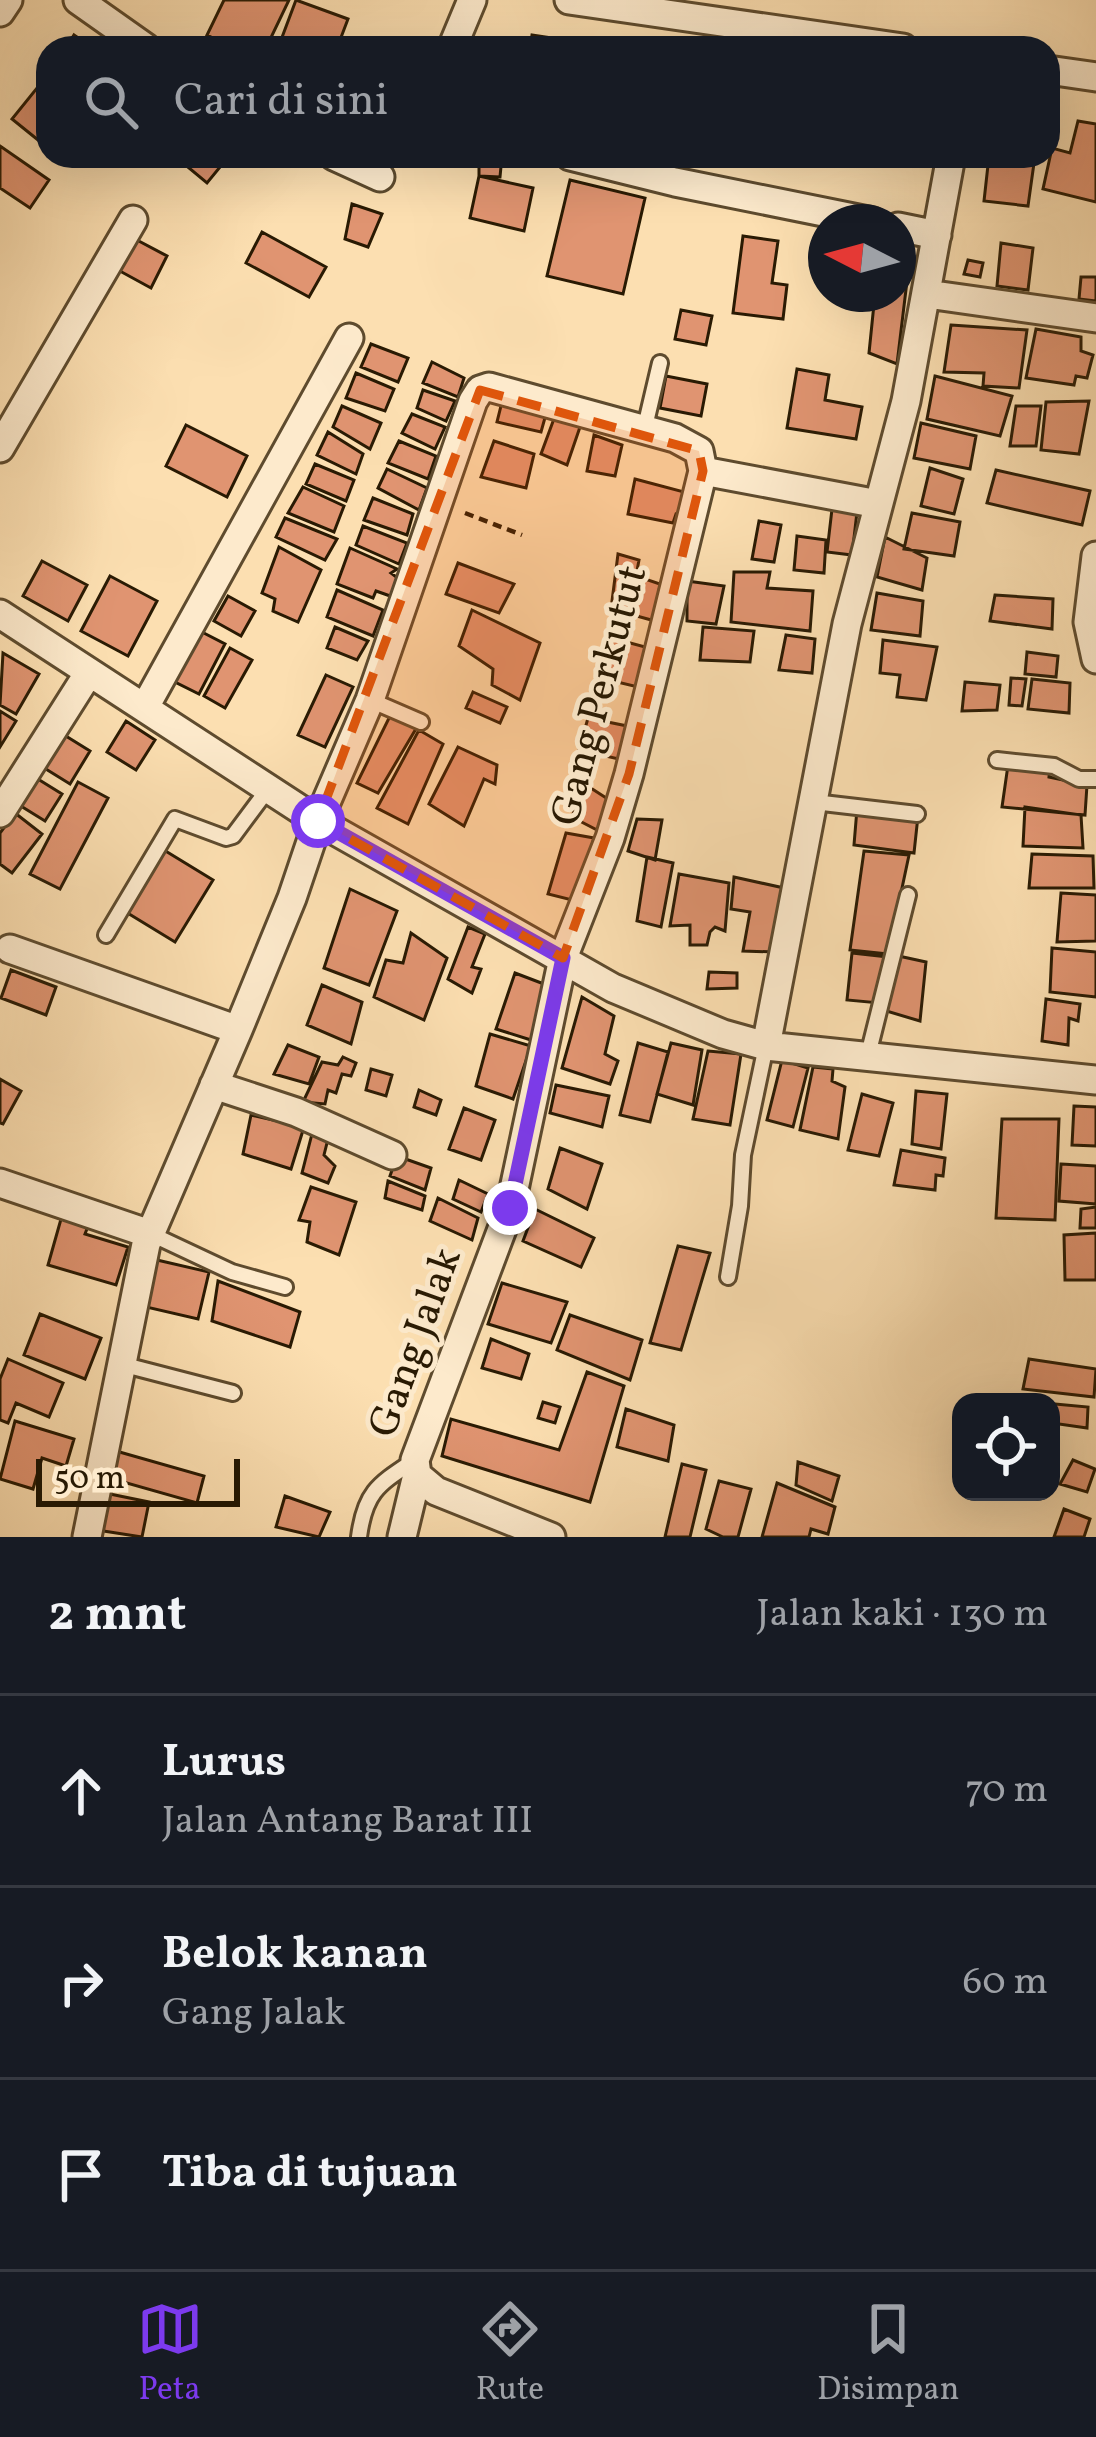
<!DOCTYPE html>
<html lang="id">
<head>
<meta charset="utf-8">
<style>
	:root { --surface:#171b24; --page:#242831; --text:#f1f3f6; --muted:#9ea1a6; --line:#363941; --accent:#7c3aed }
	body { margin:0; font-family:Vollkorn,serif; background:var(--page); color:var(--text) }
	.controls { position:absolute; right:36px; bottom:36px; display:grid; overflow:hidden; border-radius:24px; box-shadow:0 12px 48px #0002 }
	.controls button { width:108px; height:108px; display:grid; place-items:center; padding:0; border:0; border-bottom:3px solid var(--line); background:var(--surface); color:var(--text); font:60px sans-serif }
	.compass { position:absolute; left:808px; top:204px; width:108px; height:108px; border-radius:50%; background:var(--surface); box-shadow:0 12px 48px #0002; rotate:276deg }
	.scale { position:absolute; left:36px; bottom:30px; width:204px; box-sizing:border-box; padding-left:12px; border:6px solid #291a03; border-top:0; font-size:33px; line-height:42px; white-space:nowrap; color:#291a03; -webkit-text-stroke:9px #fdeacc; paint-order:stroke }
	.stop { position:absolute; width:36px; height:36px; margin:-27px; border:9px solid #7c3aed; border-radius:50%; background:#fff }
	.stop.end { background:#7c3aed; border-color:#fff; box-shadow:0 3px 12px #0008 }
	.list { margin:0; padding:0; list-style:none }
	h2 { display:flex; justify-content:space-between; align-items:center; height:156px; margin:0; padding:0 48px; font-size:51px }
	h2 small { font-size:39px; font-weight:400; color:var(--muted) }
	.list li { display:grid; grid-template-columns:78px 1fr auto; gap:36px; align-items:center; box-sizing:border-box; height:192px; padding:0 48px; border-top:3px solid var(--line) }
	.list b { display:block; font-size:45px; white-space:nowrap }
	.list p { margin:0; font-size:39px; white-space:nowrap; color:var(--muted) }
	.list em { font-size:39px; font-style:normal; color:var(--muted) }
	.icon { flex:none; width:66px; height:66px; fill:none; stroke:currentColor; stroke-width:2; stroke-linecap:round; stroke-linejoin:round }
	.map { position:relative; flex:none; width:1096px; height:1537px; overflow:hidden }
	.search { position:absolute; background:var(--surface); box-shadow:0 12px 48px #0002; left:36px; right:36px; top:36px; height:132px; display:flex; align-items:center; gap:30px; box-sizing:border-box; padding:0 42px; border-radius:36px; color:var(--muted); font-size:45px }
	.sheet { height:732px; background:var(--surface) }
	nav { display:flex; justify-content:space-around; align-items:center; box-sizing:border-box; height:168px; border-top:3px solid var(--line); background:var(--surface); font-size:33px; color:var(--muted) }
	nav a { display:grid; justify-items:center; gap:6px }
	nav .on { color:var(--accent) }
	.map>svg:first-child { display:block }
	.building { fill:#e09471; stroke:#291a03; stroke-width:3 }
	.lines { fill:none; stroke-linecap:round; stroke-linejoin:round }
	.service-casing { stroke:#5e4b2e; stroke-width:20 }
	.minor-casing { stroke:#5e4b2e; stroke-width:33 }
	.path { stroke:#291a03; stroke-width:4.5; stroke-dasharray:9 6; stroke-linecap:butt }
	.service { stroke:#fdeacc; stroke-width:14 }
	.minor { stroke:#fdeacc; stroke-width:27 }
	.route { stroke:#7c3aed; stroke-width:15 }
	.marked { fill:#de560c; fill-opacity:0.2; stroke:#de560c; stroke-width:9; stroke-dasharray:24 15; stroke-linejoin:round }
	.labels { text-anchor:middle; dominant-baseline:central; stroke-width:10; stroke-linejoin:round; paint-order:stroke }
	.street-label { font-size:42px; fill:#291a03; stroke:#fdeacc }
</style>
</head>
<body>
<div class="map">
<svg width="1096" height="1537" viewBox="0 0 1096 1537">
	<rect width="100%" height="100%" fill="#fcdfb1"/>
	<filter id="stains"><feTurbulence type="fractalNoise" baseFrequency=".00167" numOctaves="4"/><feColorMatrix values="0 0 0 0 .2 0 0 0 0 .09 0 0 0 0 .02 0 0 0 .5 -.17"/></filter>
	<radialGradient id="worn" r=".72"><stop offset=".6" stop-color="#630" stop-opacity="0"/><stop offset="1" stop-color="#630" stop-opacity=".3"/></radialGradient>
	<path class="building" d="M224,0H289L266,48H234L207,35Z
		M296,0L348,19L337,48H278Z
		M74,35L93,48H66Z
		M532,35L572,41L571,48H530Z
		M602,38L636,40L635,48H601Z
		M37,88L48,97V148L12,119Z
		M1078,121L1096,124V202L1043,189L1052,148L1070,153Z
		M0,146L49,180L30,208L0,188Z
		M188,156H229L207,183L183,163Z
		M479,156H502L500,177L479,176Z
		M812,156H845V163L811,160Z
		M989,156H1035L1028,206L984,201Z
		M479,176L533,188L524,231L470,218Z
		M570,180L645,198L623,294L547,276Z
		M352,204L382,214L368,247L345,239Z
		M262,232L326,267L309,297L246,263Z
		M743,236L778,241L772,283L787,285L783,319L733,313Z
		M135,239L167,256L151,288L118,270Z
		M1001,243L1033,248L1028,290L997,286Z
		M968,260L983,263L980,277L964,274Z
		M898,270L908,273L897,364L869,353L875,294H898Z
		M1081,277H1096V301L1079,299Z
		M681,310L712,316L706,345L675,339Z
		M951,325L1027,330L1019,388L983,386L984,373L944,372Z
		M1036,329L1081,337V351L1093,355L1087,378L1076,376L1074,385L1026,378Z
		M371,344L408,358L398,382L361,367Z
		M432,362L464,378L458,397L423,383Z
		M797,369L829,375L825,400L862,407L856,439L787,428Z
		M356,373L394,389L385,411L346,398Z
		M666,376L707,384L701,416L660,408Z
		M935,376L1012,396L1000,436L927,419Z
		M423,390L455,401L446,421L417,408Z
		M504,394L548,407L541,432L497,422Z
		M1089,401L1079,454L1041,450L1046,402Z
		M342,406L381,423L370,449L333,427Z
		M1016,406H1041L1036,446H1010Z
		M412,414L445,427L435,449L402,433Z
		M555,416L580,427L567,465L541,454Z
		M921,423L976,436L970,469L914,458Z
		M186,425L247,456L227,497L166,466Z
		M328,432L363,454L356,474L317,455Z
		M594,435L622,445L615,476L587,471Z
		M399,441L436,456L428,479L388,463Z
		M494,441L534,454L526,488L481,477Z
		M315,464L354,480L346,501L306,484Z
		M930,468L963,479L954,514L921,506Z
		M387,469L427,488L419,510L378,488Z
		M996,470L1090,491L1082,525L987,503Z
		M635,479L688,493L684,516L676,514L673,523L628,514Z
		M303,487L344,506L334,532L288,513Z
		M373,498L413,514L407,535L364,520Z
		M832,509L857,512L852,555L827,552Z
		M912,513L960,522L954,556L904,549Z
		M285,518L337,539L325,560L276,537Z
		M759,521L781,525L774,562L752,559Z
		M363,526L407,543L399,564L356,545Z
		M797,536L826,540L824,573L794,570Z
		M885,537L927,558L922,590L877,577Z
		M279,547L321,570L298,622L273,611L275,599L262,593Z
		M350,548L397,569L391,573L399,579L393,597L376,591L373,598L337,584Z
		M618,554L639,560L636,576L660,584L655,621L611,609Z
		M42,561L87,585L68,621L23,596Z
		M458,563L514,584L499,613L446,594Z
		M734,572H770L767,588L813,591L810,631L731,622Z
		M110,576L157,601L128,656L81,631Z
		M687,581L724,586L716,624L687,621Z
		M337,590L383,610L373,636L327,617Z
		M877,593L923,601L920,636L871,630Z
		M995,595L1053,599L1052,629L990,621Z
		M228,596L255,611L241,636L214,621Z
		M472,610L540,643L520,700L492,685L493,669L459,646Z
		M335,627L368,641L357,660L327,648Z
		M703,627L754,631L750,662L700,660Z
		M198,630L225,644L199,694L173,681Z
		M786,635L815,639L812,673L779,670Z
		M608,637L649,648L638,687L596,677Z
		M883,640L937,647L926,700L897,697L900,675L880,673Z
		M230,648L252,660L225,708L204,696Z
		M1027,652L1058,656L1056,677L1025,674Z
		M3,653L39,674L16,714L0,705Z
		M326,675L353,687L325,747L298,735Z
		M1011,678L1026,679L1022,706L1009,705Z
		M1032,679L1070,683L1069,713L1028,709Z
		M965,682L1000,685L997,710L962,711Z
		M473,692L507,707L500,723L466,708Z
		M0,711L16,721L0,747Z
		M391,714L417,727L378,793L357,783Z
		M588,718L632,727L623,760L579,750Z
		M126,721L155,740L136,770L107,752Z
		M419,730L443,744L408,824L377,808Z
		M61,733L90,751L70,784L41,766Z
		M458,747L497,765L495,784L484,779L464,826L429,804Z
		M1008,765L1050,768L1049,777L1087,785L1085,815L1002,807Z
		M33,776L62,794L45,821L16,803Z
		M78,782L108,798L60,889L30,874Z
		M583,783L614,803L599,831L572,817Z
		M1025,807L1081,815L1083,848L1023,846Z
		M857,809L918,816L914,853L854,845Z
		M15,813L42,834L12,873L0,864V833Z
		M637,819L662,820L655,860L628,851Z
		M566,833L594,838L576,901L548,894Z
		M159,847L213,880L175,942L121,909Z
		M864,851L909,855L888,954L850,950Z
		M1032,854L1093,856L1094,888H1029Z
		M647,857L673,863L661,927L637,921Z
		M679,874L729,883L725,931L715,927L710,932L707,945H690V925L670,926Z
		M734,877L784,888L775,952L743,951L750,912L731,909Z
		M350,889L397,911L369,985L324,968Z
		M1061,893L1096,895V941L1057,942Z
		M468,927L485,934L472,967L481,969L472,993L448,979Z
		M411,933L447,958L424,1020L374,997L386,960L403,963Z
		M1052,948L1096,952V997L1050,992Z
		M852,953L888,957L879,1003L847,1000Z
		M894,955L926,962L920,1021L883,1010Z
		M11,970L56,987L46,1015L1,998Z
		M709,972L737,973V988L707,989Z
		M515,973L544,984L531,1040L496,1029Z
		M322,985L362,1002L351,1044L307,1025Z
		M582,997L614,1016L605,1054L618,1061L610,1084L562,1068Z
		M1046,999L1080,1004L1078,1021L1069,1018L1068,1045L1042,1041Z
		M490,1034L531,1046L513,1099L476,1086Z
		M638,1043L668,1052L650,1122L620,1115Z
		M671,1043L702,1050L693,1105L657,1094Z
		M288,1045L319,1057L309,1084L274,1074Z
		M708,1051L741,1054L730,1125L693,1119Z
		M343,1057L356,1063L351,1076L342,1074L336,1093L328,1090L325,1104L303,1102L322,1062L338,1065Z
		M782,1060L808,1068L793,1127L767,1120Z
		M813,1067L833,1069L832,1081L845,1087L838,1139L800,1130Z
		M371,1069L392,1075L386,1096L366,1090Z
		M0,1079L21,1091L3,1124L0,1123Z
		M556,1085L609,1096L602,1127L550,1113Z
		M419,1090L441,1100L436,1115L414,1107Z
		M916,1091L947,1094L941,1149L912,1144Z
		M862,1094L893,1103L879,1156L848,1150Z
		M1074,1106L1096,1107V1146L1072,1145Z
		M464,1108L495,1120L481,1160L449,1149Z
		M251,1115L304,1127L291,1169L243,1154Z
		M1002,1119H1059L1055,1220L996,1218Z
		M314,1126L329,1135L324,1155L335,1166L328,1183L302,1173Z
		M560,1148L602,1164L587,1209L548,1189Z
		M901,1150L945,1158L943,1176L936,1175L935,1190L894,1185Z
		M397,1156L431,1168L425,1190L390,1176Z
		M1061,1164L1096,1166V1204L1059,1201Z
		M459,1180L488,1194L481,1212L453,1199Z
		M388,1181L425,1196L422,1210L385,1198Z
		M311,1187L356,1202L339,1255L307,1242L310,1222L299,1220Z
		M438,1198L478,1218L472,1240L430,1221Z
		M1096,1207V1228H1080L1081,1209Z
		M535,1209L594,1238L581,1267L523,1241Z
		M63,1212L90,1221L85,1234L128,1247L116,1285L48,1265Z
		M1096,1233V1280H1065L1064,1235Z
		M678,1246L710,1253L681,1350L650,1343Z
		M157,1260L209,1272L198,1319L146,1307Z
		M218,1281L300,1312L290,1347L212,1321Z
		M502,1283L567,1302L551,1343L488,1324Z
		M40,1314L101,1338L85,1379L24,1355Z
		M570,1315L642,1340L630,1380L557,1350Z
		M491,1339L529,1354L521,1379L482,1368Z
		M8,1359L63,1383L49,1417L16,1403L8,1423L0,1420V1379Z
		M1029,1359L1096,1369L1094,1397L1023,1389Z
		M587,1372L624,1386L590,1502L442,1456L451,1419L559,1450Z
		M543,1402L560,1407L555,1423L538,1418Z
		M1055,1404L1088,1407L1087,1428L1052,1423Z
		M626,1409L674,1425L668,1461L617,1447Z
		M15,1421L74,1439L66,1466L42,1458L33,1489L0,1479Z
		M116,1451L204,1476L197,1503L109,1478Z
		M1073,1460L1095,1469L1087,1492L1060,1484Z
		M798,1462L839,1476L832,1501L796,1485Z
		M682,1464L706,1470L690,1537H665Z
		M719,1481L751,1489L738,1537H723L706,1529Z
		M777,1483L835,1507L828,1534L811,1529L809,1537H762Z
		M105,1493L149,1502L142,1537L97,1530Z
		M285,1496L330,1512L319,1537L276,1527Z
		M1064,1509L1090,1519L1084,1537H1054Z"/>
	<g class="lines">
		<defs>
			<path id="service" d="M644,431L660,363
				M370,700L421,722
				M997,760L1054,766L1079,779H1096
				M814,802L917,814
				M106,935L175,819L226,838L233,836L268,789
				M868,1055L908,895
				M151,1234L232,1272L285,1287
				M728,1277L740,1206L743,1155L766,1046
				M121,1364L233,1393
				M359,1537C365,1491 379,1484 415,1460"/>
			<path id="minor" d="M78,0L146,48
				M569,0L903,48
				M0,12L8,0
				M452,48L472,0
				M1048,70L1096,77
				M334,156L380,177
				M570,156L675,182L873,222
				M898,227L937,235
				M927,294L1096,318
				M0,448L133,220
				M703,471L878,504
				M1096,556L1088,622L1096,659
				M0,614L318,821L613,988L723,1034L766,1046L1096,1080
				M145,707L349,338
				M0,813L88,674
				M10,949L238,1030
				M766,1046L847,624L906,401L951,156
				M214,1085L296,1112L392,1155
				M0,1183L150,1234
				M417,1475L436,1491L551,1537
				M87,1537L146,1244L238,1030L292,898L318,821L370,700L473,401L480,390L489,387L675,438L699,451L703,471L629,774L610,838L563,958L510,1208L415,1460L417,1475L402,1537"/>
		</defs>
		<use href="#service" class="service-casing"/>
		<use href="#minor" class="minor-casing"/>
		<path class="path" d="M465,513L522,535"/>
		<use href="#service" class="service"/>
		<use href="#minor" class="minor"/>
	</g>
	<g class="lines">
		<path class="route" d="M318,821L563,958L510,1208"/>
	</g>
	<path class="marked" d="M480,390L699,451L703,471L629,774L563,958L318,821Z"/>
	<g class="labels">
		<g class="street-label">
			<text transform="translate(601 696) rotate(-75)">Gang Perkutut</text>
			<text transform="translate(417 1343) rotate(-70)">Gang Jalak</text>
		</g>
	</g>
	<rect width="100%" height="100%" filter="url(#stains)"/>
	<rect width="100%" height="100%" fill="url(#worn)"/>
</svg>
<div class="controls">
<button><svg class="icon" aria-label="locate" viewBox="0 0 24 24"><circle cx="12" cy="12" r="6"/><path d="M12 2v4M12 18v4M2 12h4M18 12h4"/></svg></button>
</div>
<svg class="compass" viewBox="-18 -18 36 36"><path d="M0-13l5 13h-10z" fill="#e53935"/><path d="M0 13l5-13h-10z" fill="#9ea1a6"/></svg>
<div class="scale">50 m</div>
<div class="stop" style="left:318px;top:821px"></div>
<div class="stop end" style="left:510px;top:1208px"></div>
<div class="search"><svg class="icon" aria-label="search" viewBox="0 0 24 24"><circle cx="10" cy="10" r="6"/><path d="M15 15l6 6"/></svg>Cari di sini</div>
</div>
<section class="sheet">
<h2>2 mnt<small>Jalan kaki · 130 m</small></h2>
<ul class="list">
<li><svg class="icon" aria-label="ahead" viewBox="0 0 24 24"><path d="M12 20V5M6 11l6-6 6 6"/></svg><div><b>Lurus</b><p>Jalan Antang Barat III</p></div><em>70 m</em></li>
<li><svg class="icon" aria-label="right" viewBox="0 0 24 24"><path d="M7 20v-9h11M14 6l5 5-5 5"/></svg><div><b>Belok kanan</b><p>Gang Jalak</p></div><em>60 m</em></li>
<li><svg class="icon" aria-label="arrive" viewBox="0 0 24 24"><path d="M6 21V4h12l-3 4 3 4H6"/></svg><div><b>Tiba di tujuan</b></div></li>
</ul>
</section>
<nav>
<a class="on"><svg class="icon" aria-label="map" viewBox="0 0 24 24"><path d="M3 6l6-2 6 2 6-2v14l-6 2-6-2-6 2zM9 4v14M15 6v14"/></svg>Peta</a>
<a><svg class="icon" aria-label="directions" viewBox="0 0 24 24"><path d="M12 3l9 9-9 9-9-9zM9 14v-3h6M13 9l2 2-2 2"/></svg>Rute</a>
<a><svg class="icon" aria-label="saved" viewBox="0 0 24 24"><path d="M7 4h10v16l-5-4-5 4z"/></svg>Disimpan</a>
</nav>
</body>
</html>
